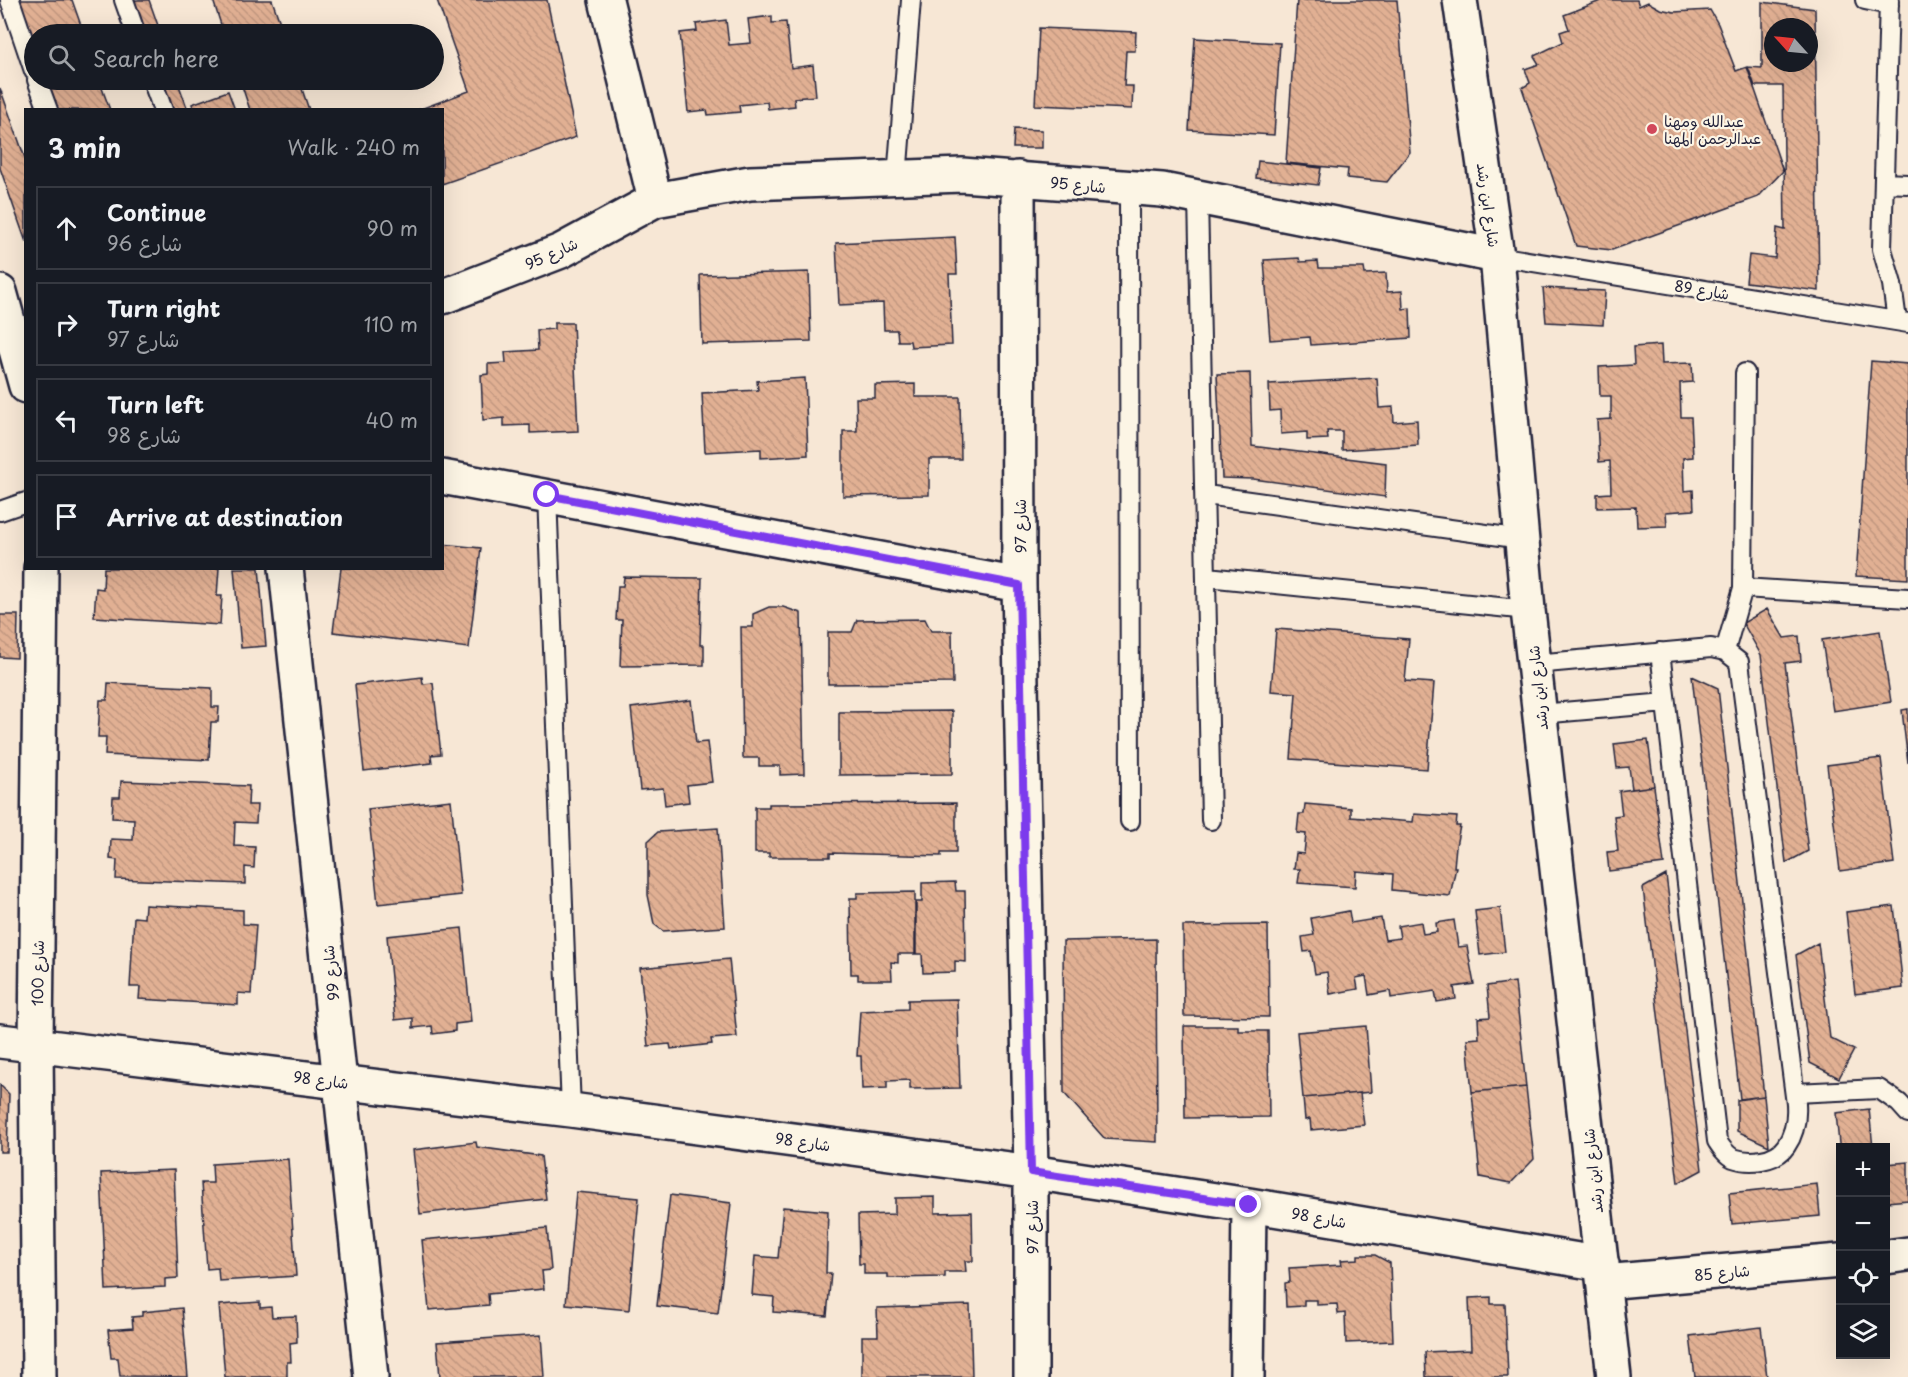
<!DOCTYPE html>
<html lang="en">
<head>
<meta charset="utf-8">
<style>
	:root { --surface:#171b24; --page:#242831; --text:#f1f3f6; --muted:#9ea1a6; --line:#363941 }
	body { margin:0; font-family:"Playpen Sans","Playpen Sans Arabic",sans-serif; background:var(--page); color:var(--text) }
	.controls { position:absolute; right:18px; bottom:18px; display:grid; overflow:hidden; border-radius:0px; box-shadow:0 6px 24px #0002 }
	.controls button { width:54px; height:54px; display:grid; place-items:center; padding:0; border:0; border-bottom:2px solid var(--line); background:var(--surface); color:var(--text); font:30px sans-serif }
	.compass { position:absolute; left:1764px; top:18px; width:54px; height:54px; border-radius:50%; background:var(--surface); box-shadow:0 6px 24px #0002; rotate:297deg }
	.stop { position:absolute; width:18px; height:18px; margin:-14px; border:4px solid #7c3aed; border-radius:50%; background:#fff }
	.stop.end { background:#7c3aed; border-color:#fff; box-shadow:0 2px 6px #0008 }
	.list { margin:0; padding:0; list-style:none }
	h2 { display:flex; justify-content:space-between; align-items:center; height:78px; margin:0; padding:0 24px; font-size:26px }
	h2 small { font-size:20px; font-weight:400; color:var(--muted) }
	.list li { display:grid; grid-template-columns:39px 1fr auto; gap:18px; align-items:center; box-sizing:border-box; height:84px; margin:0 12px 12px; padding:0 12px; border:2px solid var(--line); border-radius:0px }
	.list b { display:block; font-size:22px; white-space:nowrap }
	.list p { margin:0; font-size:20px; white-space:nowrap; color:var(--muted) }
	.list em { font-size:20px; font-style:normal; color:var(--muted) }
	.icon { flex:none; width:33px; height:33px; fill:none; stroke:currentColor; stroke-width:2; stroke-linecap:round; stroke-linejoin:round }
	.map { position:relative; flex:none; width:1908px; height:1377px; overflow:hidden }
	.search { position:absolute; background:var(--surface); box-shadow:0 6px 24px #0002; left:24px; top:24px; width:420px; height:66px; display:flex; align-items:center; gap:15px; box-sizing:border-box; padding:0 21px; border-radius:33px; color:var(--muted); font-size:22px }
	.panel { position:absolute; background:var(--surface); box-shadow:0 6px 24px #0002; left:24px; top:108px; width:420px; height:462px; border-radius:0px }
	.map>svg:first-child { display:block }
	.building { fill:url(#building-back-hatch); stroke:#22223b; stroke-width:1.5; fill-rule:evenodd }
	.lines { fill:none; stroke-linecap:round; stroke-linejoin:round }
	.lane-casing { stroke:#22223b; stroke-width:22 }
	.street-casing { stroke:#22223b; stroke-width:38 }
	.secondary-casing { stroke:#22223b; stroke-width:38 }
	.lane { stroke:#fcf5e5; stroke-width:18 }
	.street { stroke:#fcf5e5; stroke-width:33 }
	.secondary { stroke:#fcf5e5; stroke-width:33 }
	.route { stroke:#7c3aed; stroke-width:8 }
	.poi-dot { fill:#d1495b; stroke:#fcf5e5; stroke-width:2 }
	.labels { text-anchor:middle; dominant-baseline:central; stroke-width:4.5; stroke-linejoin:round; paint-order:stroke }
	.poi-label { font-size:15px; fill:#22223b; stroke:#fcf5e5; text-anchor:start }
	.street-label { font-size:15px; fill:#22223b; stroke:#fcf5e5 }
</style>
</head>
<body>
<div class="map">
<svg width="1908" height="1377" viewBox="0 0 1908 1377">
	<defs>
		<pattern id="building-back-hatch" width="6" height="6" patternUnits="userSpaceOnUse" patternTransform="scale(1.5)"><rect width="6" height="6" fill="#e1b093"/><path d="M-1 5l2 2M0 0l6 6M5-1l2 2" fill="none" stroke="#c19780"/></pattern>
	</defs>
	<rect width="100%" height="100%" fill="#f7e7d5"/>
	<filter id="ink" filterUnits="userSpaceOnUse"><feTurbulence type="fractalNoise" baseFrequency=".0167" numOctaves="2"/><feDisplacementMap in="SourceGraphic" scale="12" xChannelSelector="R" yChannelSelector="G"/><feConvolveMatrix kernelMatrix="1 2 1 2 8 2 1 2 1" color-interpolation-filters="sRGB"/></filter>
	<g filter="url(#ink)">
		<path class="building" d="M18,0H72L84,34H34V48Z
			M121,0H149L161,34H133Z
			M213,0H272L284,34H224Z
			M437,0H547L576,137L442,184V110H418L469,91Z
			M1297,0H1397L1410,152L1387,182L1347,178L1348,169L1286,163Z
			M1603,0H1637L1639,6L1648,2L1660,9L1674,12L1710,10L1718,24L1736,71L1747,67L1783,171L1758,197L1612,250L1576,246L1522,88L1530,83L1525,69L1539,64L1534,56L1563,42L1560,32L1569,29L1564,15Z
			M1762,2L1815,9L1819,291L1746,282L1749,255L1775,258L1777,228L1785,230L1783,86H1755L1748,67L1762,68ZM1773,27H1809V63H1773Z
			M772,16V23L786,22L791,68L813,65L816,96L794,98L795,106L768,109L767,102L739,105L740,112L708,115L707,110L688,112L680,33L697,31L696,24L726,20L729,45L751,43L748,19Z
			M1039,28L1136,32L1135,51H1126L1124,86H1133L1132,109L1035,105Z
			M207,29L209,34H190Z
			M1195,38L1280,43L1274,135L1189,130Z
			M45,80H99L110,110H56Z
			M149,80H177L188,110H160Z
			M240,80H299L309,110H250Z
			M0,88L26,161V242L0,168Z
			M228,91L235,110H194L192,104Z
			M1014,129L1042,130V148H1013Z
			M1258,161L1321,168L1318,185L1256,178Z
			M955,237L957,274H949L952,345L911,347L910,341H898L897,330H884L883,303L839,305L836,243Z
			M1299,258L1300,262L1318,261L1319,268H1364L1365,274L1386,273L1387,292L1402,291L1403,309L1410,308L1411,338L1311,345L1310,337L1270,340L1264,260Z
			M809,272L811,341L702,344L700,275Z
			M1543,288L1605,291L1603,325L1546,322Z
			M554,323H573L578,431L530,433V425L504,426V418L483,420L481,375L488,374V364L506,363L505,352L538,350L537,330L554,329Z
			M1661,345L1662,364L1692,363L1693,382L1680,383L1681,417H1691L1693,457L1683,458L1684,491L1693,490L1694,510L1666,512L1667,526L1637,527L1636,507L1597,508V494L1611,493L1610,461L1599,462L1597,420L1611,419V396H1600L1599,367L1634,365L1633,347Z
			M1871,361L1908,364V579L1856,576Z
			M1250,373L1252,446L1386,463L1385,497L1253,479L1222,478L1217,374Z
			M805,378L808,455L761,458V449L705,452L702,393L758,390L757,381Z
			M1377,378L1379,408L1393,407L1394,422L1417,420L1418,445L1342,450V431H1327L1328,439L1307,440V432L1281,434L1280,410L1270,411L1269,384Z
			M915,384V397H960L961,459H929V495L843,496V431H857L856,398H875V385Z
			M442,544L481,548L469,648L333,632L341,568H442Z
			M104,568H219L217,596H222L220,625L94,617L96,588L103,589Z
			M234,568H259L266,646L241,648Z
			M624,577L702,578L700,645H704V665L620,666L622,620H616L618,586H623Z
			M769,607H783L801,613L804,774L780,775V766H759V758H743L741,627H753V614Z
			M1767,609L1784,638L1799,636L1801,661L1785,663L1808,851L1786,863L1761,655L1743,623Z
			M0,615H18L17,658L0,657Z
			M925,619L931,631H952L953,683L828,684V632H852L857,620Z
			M1276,629L1409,639L1405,681L1434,683L1427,769L1291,759L1296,693L1271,691Z
			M1880,631L1891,702L1833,711L1822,640Z
			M1692,676L1718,688L1764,1096L1740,1099Z
			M422,677L423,684L433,683L441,754L431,755L432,763L364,771L355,685Z
			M108,683L212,688V707H219L218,722H211L209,760L105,755L106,737H98L100,700H107Z
			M691,700L696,743L707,742L712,782L687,785L689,802L665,805L663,788L640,790L631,708Z
			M1908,709V763L1902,710Z
			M952,711V774L839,775V712Z
			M1648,740L1654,786L1632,789L1629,767L1617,768L1614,744Z
			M1881,758L1894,863L1840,871L1827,765Z
			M121,781L249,786L248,805H257L256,823L235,822L234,846L255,847L254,868L245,867V884L116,879L117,860L110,859L111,839L133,840L134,819L112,818L113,797H120Z
			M1654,786L1664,864L1609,871L1607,852L1618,851L1614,816L1622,815L1619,791Z
			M451,800L461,895L378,904L368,809Z
			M956,803V853H941V856L830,853V857H769V853H755V807H769V804Z
			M1305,804L1351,808V817L1413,822L1414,814L1457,817L1456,826H1460L1456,846L1454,867H1456L1450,896L1392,890L1393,874L1356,871L1355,887L1298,883L1300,869H1294L1296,853L1304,854L1306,834L1297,833L1299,814H1304Z
			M718,828L725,927L663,931L654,924L648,895V841L658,832Z
			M1666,875L1702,1170L1678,1183L1643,888Z
			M955,882L956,891H965L966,962L955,961V972L923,973L922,954H916V902H922V883Z
			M915,892V954H898V963L891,962L892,980H858V974H851L850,898H857V893Z
			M145,905L243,910V924L256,925L251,994L238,993V1005L139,999L140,987H130L134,917L144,918Z
			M1894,906L1903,988L1855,994L1846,912Z
			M1500,908L1505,952L1480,955L1475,911Z
			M1349,911L1351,923L1381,918L1385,940L1400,938L1398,926L1421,922L1423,934L1437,932L1436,923L1454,920L1458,947L1467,946L1474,984L1454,987L1456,999L1437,1002L1435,991L1391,998L1390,991L1369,995L1366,976L1356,978L1358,989L1330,994L1327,972L1315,974L1311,951L1304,952L1302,937L1314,935L1311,918Z
			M1268,925L1269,1017L1184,1016L1183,926Z
			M462,928L471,1022L455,1024V1031L433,1034L432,1026L413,1028V1018L395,1020L387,936Z
			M1156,939L1157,1142L1105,1139L1064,1093L1063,941Z
			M1818,943L1830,1038L1854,1050L1839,1078L1810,1063L1796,955Z
			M729,959L737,1037L711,1039L712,1044L671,1049L670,1044L648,1046L640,968Z
			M1515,982L1526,1087L1472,1092L1467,1039L1479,1038L1478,1018L1490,1017L1487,986Z
			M957,999L960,1088L910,1089V1080L887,1081V1088L862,1089L861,1056H857L860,1011L908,1009V1000Z
			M1184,1026H1238V1031H1268L1269,1117L1185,1118Z
			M1366,1026L1371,1092L1303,1098L1297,1032Z
			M0,1085L9,1094L7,1152H0Z
			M1526,1087L1534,1159L1511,1183L1480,1177L1472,1092Z
			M1360,1093L1364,1125L1311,1130L1310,1119L1305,1120L1303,1098Z
			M1764,1096L1769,1146L1737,1131V1100Z
			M1869,1109L1873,1148H1840V1154L1836,1113Z
			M476,1142L477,1147L541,1156L546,1199L420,1214L413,1150Z
			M288,1159L296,1276L219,1281L218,1268L207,1269L201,1183H213L212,1164Z
			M1908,1162V1200L1887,1202L1886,1164Z
			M174,1170L178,1278L165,1279V1287L106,1290L101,1173Z
			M1817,1184L1820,1216L1732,1224L1729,1193Z
			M576,1192L639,1198L629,1310L566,1304Z
			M670,1195L731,1203L718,1313L657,1306Z
			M935,1197V1213L972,1212L973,1261H965L966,1272H945V1277L888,1278V1274H864V1264H859L858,1215L895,1214V1198Z
			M783,1207L828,1211L826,1273H831L827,1316L773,1312L774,1297L752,1295L755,1256L778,1258Z
			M547,1228L551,1270L542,1271L544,1289L488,1294L489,1305L429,1310L422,1240Z
			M1358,1255H1375L1390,1263L1393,1341L1346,1343L1345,1313L1338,1314L1337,1304L1317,1305V1300H1304V1306L1286,1307L1285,1283L1290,1282L1289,1268L1342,1265L1341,1260L1358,1259Z
			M1491,1297V1304H1505L1508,1377H1426L1425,1352L1471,1350L1469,1298Z
			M260,1302V1308L271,1307L272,1317L296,1316L297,1342L290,1343L291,1362H287V1377H225L219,1305Z
			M970,1305L972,1377H862V1336H878L877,1308Z
			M182,1308L188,1377L120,1376L118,1358H111L108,1330L133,1328L132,1317L142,1316V1312Z
			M1761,1327L1767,1377H1695L1690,1336Z
			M541,1335L544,1377H440L437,1342Z"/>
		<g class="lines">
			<defs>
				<path id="lane" d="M10,0L34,71
					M124,0L136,34
					M1865,0L1889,5
					M1889,0L1882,249L1892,284L1897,321
					M37,80L48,110
					M152,80L163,110
					M897,178L911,0
					M1884,183L1908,184
					M1129,188L1130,821
					M1198,197L1211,820
					M1497,256L1908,323
					M547,495L571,1110
					M1206,495L1522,539
					M0,511L26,502
					M1207,577L1528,610
					M1743,588L1908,598
					M1725,651L1743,588L1745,373
					M1535,664L1711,648L1725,651L1739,662L1796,1104C1797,1119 1795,1133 1786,1146C1776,1161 1750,1164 1733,1158C1726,1155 1721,1147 1717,1141L1660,652
					M1540,714L1666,703
					M1795,1093L1879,1089L1899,1103L1908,1113"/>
				<path id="street" d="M606,0L655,200
					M1018,178L1019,585L1031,1172V1377
					M0,292L26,386
					M442,297L561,251L655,200L750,183L962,175L1162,190L1497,256
					M442,477L1019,585
					M286,568L371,1377
					M0,1041L571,1110L1031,1172L1249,1205L1602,1264
					M1886,1257L1908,1254
					M1604,1282L1840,1261
					M39,1377L36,1045L41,568
					M1247,1377L1249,1205"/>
				<path id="secondary" d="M1460,0L1497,256L1528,610L1614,1377"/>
			</defs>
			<use href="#lane" class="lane-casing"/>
			<use href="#street" class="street-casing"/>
			<use href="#secondary" class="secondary-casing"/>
			<use href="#lane" class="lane"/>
			<use href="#street" class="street"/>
			<use href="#secondary" class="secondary"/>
		</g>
	</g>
	<g class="lines" filter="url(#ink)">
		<path class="route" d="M547,495L1019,585L1031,1172L1249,1205"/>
	</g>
	<circle class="poi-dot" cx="1652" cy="129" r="6"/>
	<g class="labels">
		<g class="poi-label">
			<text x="1664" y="120">عبدالله ومهنا<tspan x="1664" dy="17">عبدالرحمن المهنا</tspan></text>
		</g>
		<g class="street-label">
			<text transform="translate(1078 184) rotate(5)">شارع 95</text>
			<text transform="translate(1489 205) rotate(82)">شارع ابن رشد</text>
			<text transform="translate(551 253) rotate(-24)">شارع 95</text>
			<text transform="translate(1702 289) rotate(9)">شارع 89</text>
			<text transform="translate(1019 526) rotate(-90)">شارع 97</text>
			<text transform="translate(1537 688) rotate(-96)">شارع ابن رشد</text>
			<text transform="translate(37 973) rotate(-89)">شارع 100</text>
			<text transform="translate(330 973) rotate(-96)">شارع 99</text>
			<text transform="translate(321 1079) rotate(7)">شارع 98</text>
			<text transform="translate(803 1141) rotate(8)">شارع 98</text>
			<text transform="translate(1592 1171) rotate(-96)">شارع ابن رشد</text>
			<text transform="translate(1319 1217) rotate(10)">شارع 98</text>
			<text transform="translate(1031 1227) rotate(-90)">شارع 97</text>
			<text transform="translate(1722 1272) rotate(-5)">شارع 85</text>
		</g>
	</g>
</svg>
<div class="controls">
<button>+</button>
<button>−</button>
<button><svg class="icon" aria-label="locate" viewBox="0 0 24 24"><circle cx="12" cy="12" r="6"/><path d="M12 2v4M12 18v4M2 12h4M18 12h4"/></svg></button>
<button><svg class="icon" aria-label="layers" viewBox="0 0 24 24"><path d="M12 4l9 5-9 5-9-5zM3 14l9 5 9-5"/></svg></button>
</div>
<svg class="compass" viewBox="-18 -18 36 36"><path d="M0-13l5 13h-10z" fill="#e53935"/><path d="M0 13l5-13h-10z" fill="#9ea1a6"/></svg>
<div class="stop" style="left:547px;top:495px"></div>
<div class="stop end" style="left:1249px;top:1205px"></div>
<div class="search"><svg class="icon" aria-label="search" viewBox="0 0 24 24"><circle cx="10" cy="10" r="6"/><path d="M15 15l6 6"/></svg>Search here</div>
<section class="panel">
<h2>3 min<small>Walk · 240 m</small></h2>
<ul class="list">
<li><svg class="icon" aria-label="ahead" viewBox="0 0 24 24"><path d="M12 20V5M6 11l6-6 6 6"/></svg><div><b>Continue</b><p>شارع 96</p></div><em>90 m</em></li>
<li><svg class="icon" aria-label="right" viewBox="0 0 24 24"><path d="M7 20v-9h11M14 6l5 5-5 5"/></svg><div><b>Turn right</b><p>شارع 97</p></div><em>110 m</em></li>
<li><svg class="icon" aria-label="left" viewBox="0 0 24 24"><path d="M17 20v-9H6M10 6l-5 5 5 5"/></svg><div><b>Turn left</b><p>شارع 98</p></div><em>40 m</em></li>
<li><svg class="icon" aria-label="arrive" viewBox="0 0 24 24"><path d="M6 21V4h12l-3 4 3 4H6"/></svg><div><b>Arrive at destination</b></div></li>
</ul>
</section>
</div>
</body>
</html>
